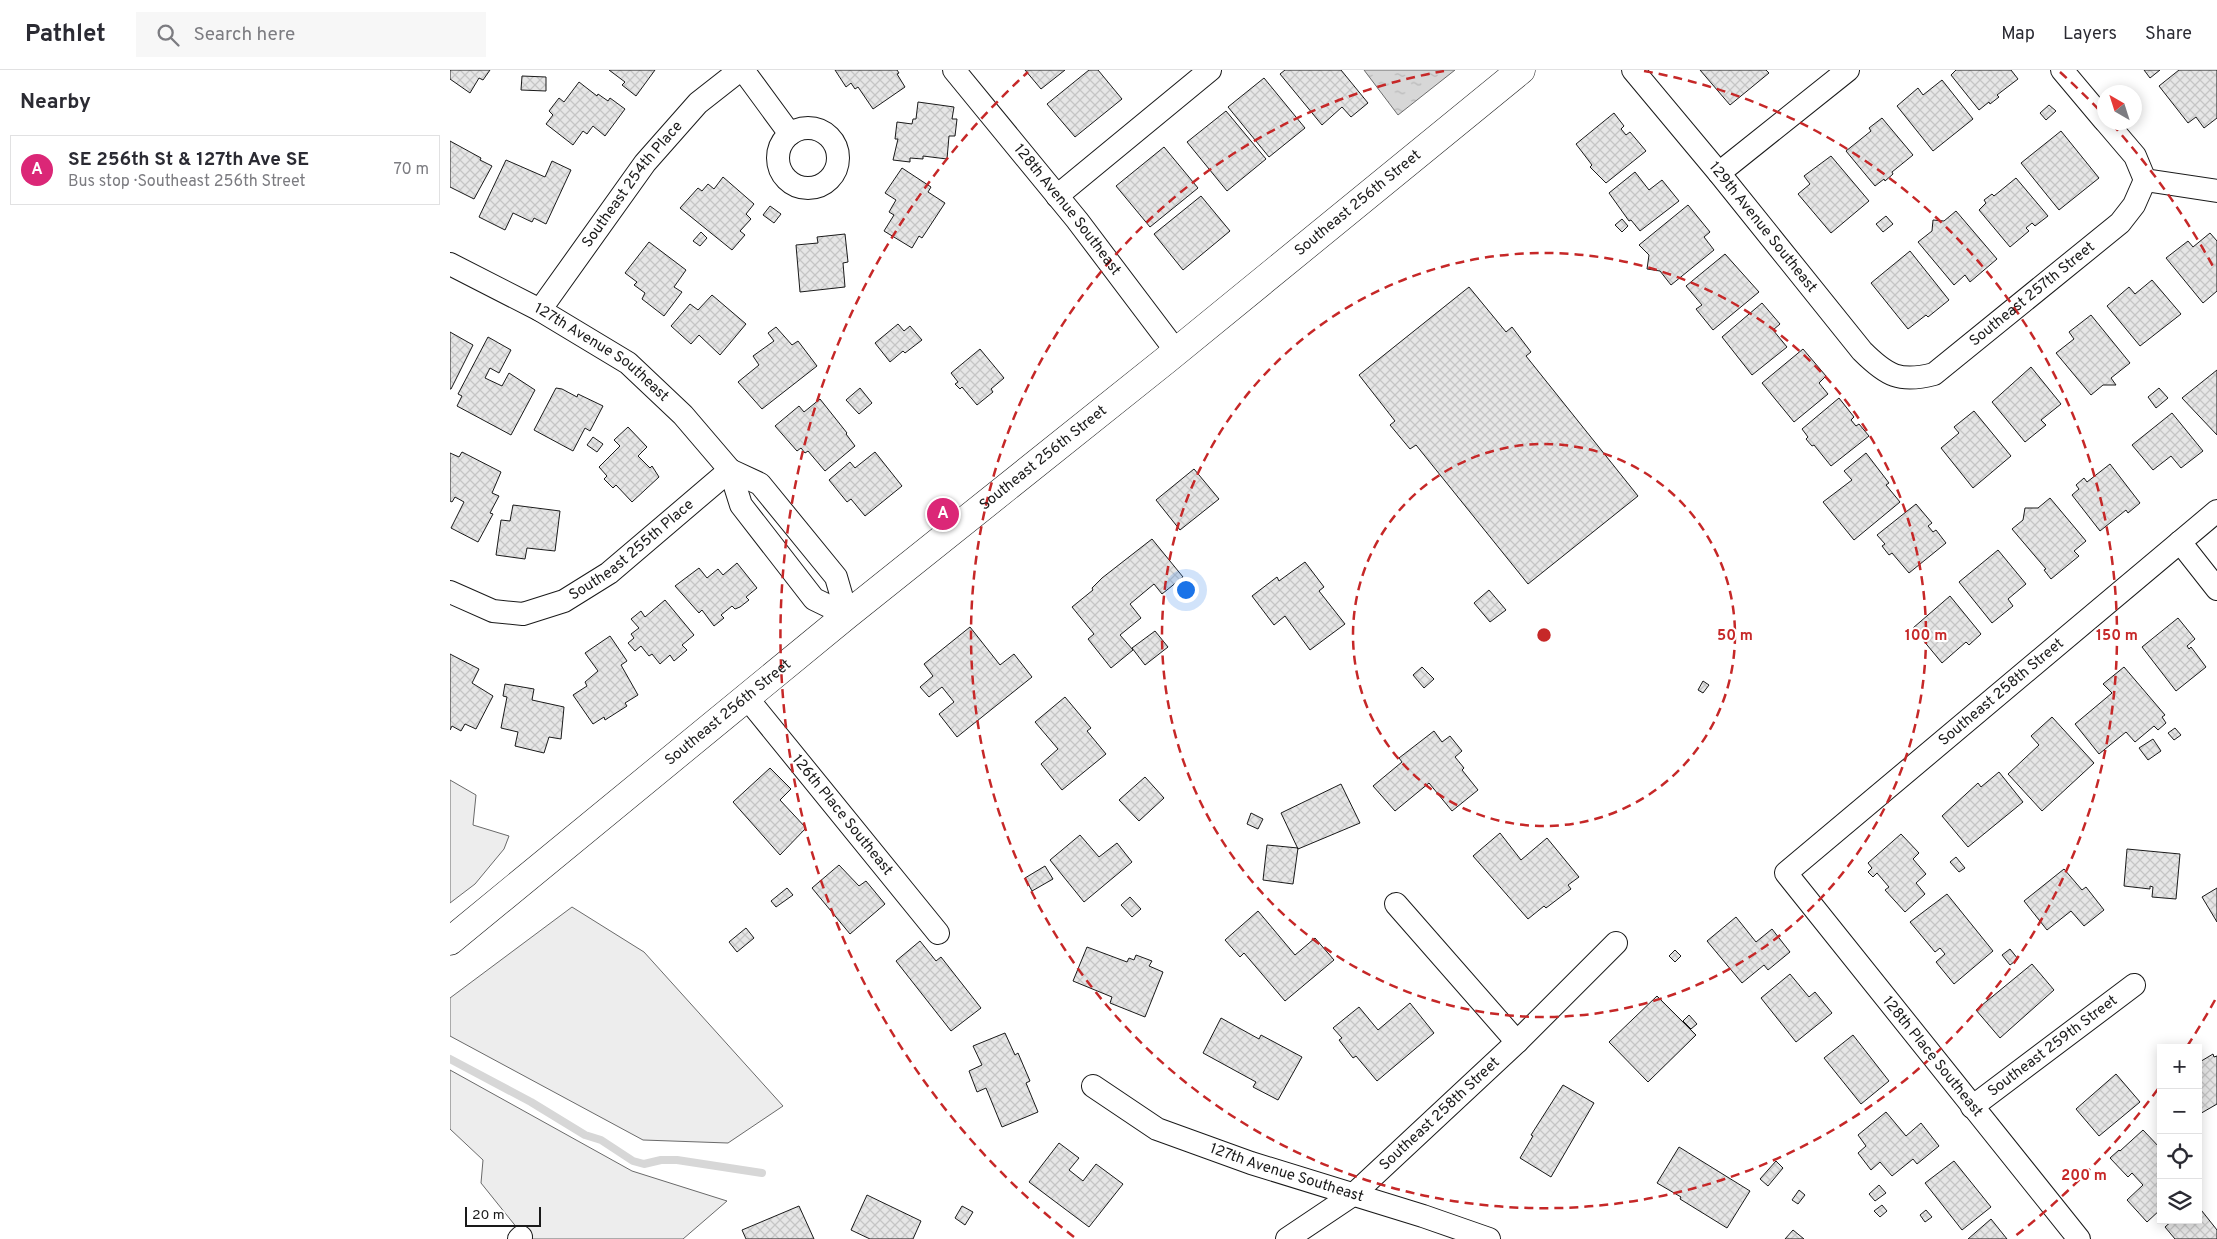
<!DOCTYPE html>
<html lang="en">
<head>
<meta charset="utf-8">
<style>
	:root { --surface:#fff; --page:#f7f7f7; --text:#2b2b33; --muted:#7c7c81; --line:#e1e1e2; --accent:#db2777 }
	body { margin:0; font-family:Overpass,sans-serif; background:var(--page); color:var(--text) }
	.controls { position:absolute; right:15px; bottom:15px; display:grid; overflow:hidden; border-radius:0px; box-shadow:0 2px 12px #0003 }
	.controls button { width:45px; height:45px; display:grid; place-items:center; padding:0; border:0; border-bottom:1px solid var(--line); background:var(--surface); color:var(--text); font:25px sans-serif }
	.compass { position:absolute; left:1647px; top:15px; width:45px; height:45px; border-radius:50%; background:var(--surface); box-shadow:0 2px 12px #0003; rotate:321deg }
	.scale { position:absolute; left:15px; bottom:12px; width:76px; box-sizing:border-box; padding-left:5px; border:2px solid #1a1a1a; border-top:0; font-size:14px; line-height:18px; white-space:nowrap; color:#1a1a1a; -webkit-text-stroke:4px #fff; paint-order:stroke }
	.you { position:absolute; left:735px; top:519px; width:18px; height:18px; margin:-12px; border:4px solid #fff; border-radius:50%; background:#1a73e8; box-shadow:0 0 0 8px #1a73e833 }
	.badge { display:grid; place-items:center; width:32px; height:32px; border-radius:50%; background:var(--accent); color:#fff; font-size:16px; font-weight:700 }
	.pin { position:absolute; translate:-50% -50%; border:2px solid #fff; box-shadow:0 1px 5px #0006 }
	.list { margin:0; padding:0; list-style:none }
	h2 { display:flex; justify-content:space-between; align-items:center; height:65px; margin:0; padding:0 20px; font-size:21px }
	h2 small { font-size:16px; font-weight:400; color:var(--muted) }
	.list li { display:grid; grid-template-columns:32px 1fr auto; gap:15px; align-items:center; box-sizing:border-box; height:70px; margin:0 10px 10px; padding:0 10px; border:1px solid var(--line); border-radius:0px }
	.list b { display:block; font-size:19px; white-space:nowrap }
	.list p { margin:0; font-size:16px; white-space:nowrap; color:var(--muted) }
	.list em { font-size:16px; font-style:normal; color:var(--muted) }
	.icon { flex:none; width:28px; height:28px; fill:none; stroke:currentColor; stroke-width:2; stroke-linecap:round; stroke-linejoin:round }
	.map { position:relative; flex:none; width:1767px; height:1169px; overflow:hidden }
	header { display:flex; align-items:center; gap:30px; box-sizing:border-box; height:70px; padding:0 25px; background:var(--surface); border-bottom:1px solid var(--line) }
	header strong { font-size:24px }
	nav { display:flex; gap:28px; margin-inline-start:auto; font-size:18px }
	.search { width:350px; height:45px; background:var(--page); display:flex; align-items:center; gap:12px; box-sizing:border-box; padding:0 18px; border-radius:0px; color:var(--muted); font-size:19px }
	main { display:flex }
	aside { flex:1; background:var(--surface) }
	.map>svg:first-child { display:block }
	.built { fill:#ededed; stroke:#6a6a6a }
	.water { fill:url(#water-ripples); stroke:#6a6a6a }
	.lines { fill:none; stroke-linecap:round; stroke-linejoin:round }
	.stream { stroke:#d7d7d7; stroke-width:8 }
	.building { fill:url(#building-cross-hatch); stroke:#1a1a1a }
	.street-casing { stroke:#1a1a1a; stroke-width:24 }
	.secondary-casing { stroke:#1a1a1a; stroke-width:29 }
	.street { stroke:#fff; stroke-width:22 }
	.secondary { stroke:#fff; stroke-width:28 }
	.ring { fill:none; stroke:#c62828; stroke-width:2.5; stroke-dasharray:9 6 }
	.labels { text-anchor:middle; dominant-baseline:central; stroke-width:4; stroke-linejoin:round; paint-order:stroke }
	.street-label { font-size:15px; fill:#1a1a1a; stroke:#fff }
	.centre { fill:#c62828; stroke:#fff; stroke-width:2.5 }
	.ring-label { font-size:15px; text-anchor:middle; font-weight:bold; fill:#c62828; stroke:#fff; stroke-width:4; stroke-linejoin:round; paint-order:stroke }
</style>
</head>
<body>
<header>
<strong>Pathlet</strong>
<div class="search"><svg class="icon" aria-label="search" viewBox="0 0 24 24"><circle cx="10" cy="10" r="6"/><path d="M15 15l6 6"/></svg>Search here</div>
<nav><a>Map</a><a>Layers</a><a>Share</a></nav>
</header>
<main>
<aside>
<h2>Nearby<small></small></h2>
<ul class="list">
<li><span class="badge">A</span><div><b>SE 256th St &amp; 127th Ave SE</b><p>Bus stop · Southeast 256th Street</p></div><em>70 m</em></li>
</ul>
</aside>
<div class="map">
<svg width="1767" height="1169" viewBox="0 0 1767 1169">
	<defs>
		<pattern id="water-ripples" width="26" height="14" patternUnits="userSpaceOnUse" patternTransform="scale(1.25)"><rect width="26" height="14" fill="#d7d7d7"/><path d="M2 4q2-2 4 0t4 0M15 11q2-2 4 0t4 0" fill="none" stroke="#b8b8b8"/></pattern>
		<pattern id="building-cross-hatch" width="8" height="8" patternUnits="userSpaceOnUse" patternTransform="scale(1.25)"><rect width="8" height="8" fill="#e6e6e6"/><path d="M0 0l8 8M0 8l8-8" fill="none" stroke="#c5c5c5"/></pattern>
	</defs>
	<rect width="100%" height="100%" fill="#fff"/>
	<path class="built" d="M0,710L26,725L23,755L59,766L54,779L25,814L0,833Z
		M122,837L194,882L333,1036L278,1073L193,1070L0,966V928Z
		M0,1000L182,1101L277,1131L233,1169H76L31,1113L33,1090L0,1059Z"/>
	<path class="water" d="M914,0H1005L948,45Z"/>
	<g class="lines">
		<path class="stream" d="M0,989L81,1032L135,1065L151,1070L183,1091L194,1094L211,1090H227L312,1103"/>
	</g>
	<path class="building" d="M0,0H40L33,10L29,8L20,23L0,9Z
		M159,0H205L186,26L172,15L175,12Z
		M385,0H447L449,3L447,4L455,17L423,39L408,17L405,19L401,13L396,17Z
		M575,0H615L591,19Z
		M639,0H648L672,29L625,67L597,34Z
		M835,0H891L918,33L901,47L892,37L872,55L830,4Z
		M1250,0H1316L1319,3L1280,35Z
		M1506,0H1561L1568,9L1547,25L1549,27L1540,34L1539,32L1529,40L1501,5Z
		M1694,0H1710L1700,8Z
		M1729,0H1767V48L1754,58L1746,47L1738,53L1709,16Z
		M72,6L96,7V21L71,20Z
		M814,8L855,58L819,87L778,37Z
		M1492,10L1523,49L1483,81L1447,36L1468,18L1473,25Z
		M129,12L147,26L148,24L158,31L160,28L175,39L155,66L143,56L137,64L133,61L123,75L96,54L103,45L99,41L109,28L114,32Z
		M468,32L504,37L502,49H507L505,66H499L497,89L473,86V89L460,88V92L443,90L448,69H445L447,52L462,54L463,49H466Z
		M1599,35L1606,41L1596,50L1590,43Z
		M776,41L816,89L777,121L737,72Z
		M1164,43L1174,56L1171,59L1176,65L1180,62L1196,81L1156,113L1140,97L1142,95L1126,74Z
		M1432,48L1463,85L1442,102L1443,104L1435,111L1434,109L1425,116L1396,81L1421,61L1419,58Z
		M1611,61L1649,108L1609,140L1571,93Z
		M0,71L31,88L30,90L42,96L24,129L0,117Z
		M714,77L748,118L700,157L666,116Z
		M1381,86L1419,131L1381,163L1348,124L1360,114L1354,106Z
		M56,90L95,107L102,91L121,100L96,154L84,148L82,152L63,143L55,160L29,147Z
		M452,98L481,117L478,122L495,133L472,168L469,166L462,178L434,161L444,145L439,142L446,130L435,123Z
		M1185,102L1199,120L1212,110L1229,131L1190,161L1181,150L1179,151L1159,123Z
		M273,107L304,134L296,144L301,149L290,161L295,165L282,180L230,138L248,118L252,121L258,114L264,119Z
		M1566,108L1598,146L1585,156L1582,153L1576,158L1579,161L1560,177L1529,140L1536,133L1534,130L1542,124L1544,126Z
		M751,126L780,161L733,200L704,164Z
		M1238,135L1260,162L1254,167L1264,180L1221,215L1210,201L1197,199L1199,185L1189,175Z
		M320,136L331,144L324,153L313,145Z
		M1506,141L1547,189L1520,212L1515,205L1504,215L1468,172L1482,161L1483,150L1494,151Z
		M1436,146L1443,154L1433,162L1426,154Z
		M1172,149L1178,156L1172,162L1165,155Z
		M251,162L257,168L250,176L243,171Z
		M1760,163L1767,171V221L1753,233L1716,188L1738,171L1743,177Z
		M395,164L398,192L393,193L395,217L350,222L346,175L368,173L367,167Z
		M199,172L236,200L224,217L232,222L214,246L192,229L195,223L184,215L187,212L175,203Z
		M1460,181L1499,230L1478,247L1476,245L1458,259L1421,213Z
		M1275,184L1309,222L1263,260L1246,239L1252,235L1236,216Z
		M1702,210L1731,244L1690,276L1657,236L1679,217L1685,224Z
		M1019,217L1056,262L1062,257L1081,282L1076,286L1188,426L1078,514L966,375L960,379L940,355L945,351L909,305Z
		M262,225L296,254L270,285L249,265L241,274L221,256L240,234L248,240Z
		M1312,233L1330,254L1323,260L1337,277L1302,305L1272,267Z
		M1641,245L1680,293L1661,308L1666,315H1653L1641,325L1606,283L1624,269L1619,262Z
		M448,254L454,261L460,256L472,270L455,283L453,281L440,292L425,273Z
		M326,257L342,275L348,271L367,296L312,339L288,312L309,295L303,286L324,271L318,263Z
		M0,262L23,275L1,319H0Z
		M38,267L61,280L49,303L40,298L35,308L52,316L59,303L85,320L61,365L7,336L12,326L8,324Z
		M530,279L554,308L541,319L543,322L527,335L512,317L510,319L505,314L508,312L501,303Z
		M1353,279L1376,306L1369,313L1378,324L1344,352L1312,313Z
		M1581,297L1611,334L1591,350L1596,355L1575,372L1542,332Z
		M1767,300V365L1732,328Z
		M106,318L112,319L127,327L128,324L153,336L140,361L135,358L123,381L84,360Z
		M410,318L422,333L409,344L396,330Z
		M1709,318L1718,328L1706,338L1698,327Z
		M1389,328L1404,347L1401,350L1406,356L1409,354L1419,366L1381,396L1364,375L1362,376L1356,369L1358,367L1352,359Z
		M370,329L397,363L396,364L405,376L375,401L358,381L355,383L351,378L347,381L325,356L349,336L354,342Z
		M1524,341L1561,386L1523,418L1491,378L1509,363L1504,357Z
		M1722,343L1753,381L1731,398L1721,386L1703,400L1682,375Z
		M178,357L197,377L188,386L200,398L202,396L209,407L182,432L166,415L163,418L154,409L157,406L149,397L170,376L164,370Z
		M143,367L153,374L147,382L137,375Z
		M12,382L51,402L42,423L49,426L40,443L43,444L28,472L1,458L14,432L5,427L2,432L0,431V383L9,387Z
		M425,382L452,416L415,446L401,429L397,432L379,410L400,392L405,398Z
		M1416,383L1439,413L1436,415L1450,432L1404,470L1373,432L1402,410L1394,401Z
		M1660,394L1690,433L1678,443L1676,440L1650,461L1622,425L1629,419L1626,415L1634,408L1637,412Z
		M744,399L769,429L730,460L706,430Z
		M1600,428L1636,471L1624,481L1629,486L1601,509L1594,500L1596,499L1562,459L1573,450L1575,438H1588Z
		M1466,434L1482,453L1478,456L1483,462L1486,460L1496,473L1459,503L1442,483L1439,485L1432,476L1435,474L1427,465Z
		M63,435L110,441L105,481L77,478L75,489L46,485L51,450L60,451Z
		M702,469L733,507L712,524L704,514L680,534L691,548L670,565L683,580L661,598L638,569L644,564L622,537L643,520L642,518L652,508Z
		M1548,480L1576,514L1558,529L1563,536L1542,553L1509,512Z
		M855,492L874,517L869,521L895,554L860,580L835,546L824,555L802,526L827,507L829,511Z
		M287,493L307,518L296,527L299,530L290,537L285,539L282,536L271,545L274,548L264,556L252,540L249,543L225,516L249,498L257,508L268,499L273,505Z
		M1039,520L1056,540L1040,552L1024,533Z
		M1500,526L1531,564L1519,575L1516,572L1492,593L1463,558Z
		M215,530L244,565L232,575L237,580L224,591L220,585L210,594L202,584L199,586L191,576L185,581L178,573L184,568L181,564L189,558L181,549L191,541L195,547Z
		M1728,548L1745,569L1737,576L1739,579L1741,577L1756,597L1726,621L1692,577Z
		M520,557L550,595L564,584L582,607L507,667L489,644L504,632L492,617L479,627L470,617L483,606L474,594Z
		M705,561L718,577L695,595L682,578Z
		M160,566L177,591L171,595L188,625L175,633L177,636L155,650L154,647L143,654L123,625L137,616L135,612L148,601L135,583Z
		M0,584L29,599L22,613L43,626L26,659L15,654L11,661L2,656L0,660Z
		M972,597L984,609L974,618L963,605Z
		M1674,597L1715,645L1712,647L1716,653L1708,660L1704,656L1685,672L1676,662L1649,684L1625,654L1662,623L1653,614Z
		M1253,611L1259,615L1253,623L1248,620Z
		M55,614L84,619L82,630L114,637L111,669L99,667L94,683L65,676L68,662L51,658L57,627L53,626Z
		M615,627L641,658L637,661L656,684L612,720L591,694L608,679L585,652Z
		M1602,647L1644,693L1592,741L1558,704L1589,675L1581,666Z
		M1725,658L1731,665L1724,670L1718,663Z
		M984,661L992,672L1000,666L1012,681L1005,687L1014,698L1012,700L1028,720L1002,741L979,713L945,741L923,716L952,692L949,688Z
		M1703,669L1711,681L1698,690L1689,678Z
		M320,698L341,719L330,730L356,758L330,785L283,732Z
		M1549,702L1573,732L1518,777L1492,746L1528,713L1531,717Z
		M695,707L714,728L689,751L669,730Z
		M891,714L910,753L848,779L831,743Z
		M801,743L813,749L808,759L797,754Z
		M1050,763L1071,790L1097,768L1129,807L1118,815L1121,819L1096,838L1094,836L1078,849L1023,786Z
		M1451,764L1469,783L1463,789L1476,804L1466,813L1475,824L1455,842L1435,820L1439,817L1427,803L1423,807L1418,802L1422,798L1418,793Z
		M630,765L649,787L667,773L682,792L634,832L600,790Z
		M817,775L848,778L843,814L813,810Z
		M1677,779L1730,784L1726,829L1702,827L1703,817L1700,816V819L1674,816Z
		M1506,787L1515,798L1509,802L1500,792Z
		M389,795L409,816L416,811L435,834L400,864L362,818Z
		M595,796L603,809L582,821L575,808Z
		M1614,799L1632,820L1636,817L1654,840L1634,856L1621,841L1597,860L1574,831Z
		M337,818L343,825L326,837L321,831Z
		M1767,818V852L1752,827Z
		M1497,824L1543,881L1504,914L1486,892L1495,884L1490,878L1485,882L1460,852Z
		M680,827L691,839L682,847L671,835Z
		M808,841L845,885L865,868L884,890L835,931L794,883L790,887L775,870Z
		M1286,847L1306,872L1322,859L1340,882L1318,900L1314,895L1292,913L1257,871Z
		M296,858L304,868L287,882L279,872Z
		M470,871L486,891L491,887L531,938L501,961L446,891Z
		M637,877L677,892L679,888L684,890L686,885L702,891L699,896L713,902L695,947L660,933L662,927L623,911Z
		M1560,879L1568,889L1560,895L1552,885Z
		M1225,880L1231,886L1225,892L1219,886Z
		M1582,894L1604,920L1550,968L1526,940Z
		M1340,904L1359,927L1365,922L1382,943L1346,972L1311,928Z
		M1207,926L1246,965L1198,1012L1159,972Z
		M960,933L984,963L927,1011L906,986L903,988L889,970L892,968L883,958L909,937L928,960Z
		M1239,945L1247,954L1241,959L1233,951Z
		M771,948L809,969L811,965L852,987L828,1030L803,1017L806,1012L753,983Z
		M555,963L565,985L568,983L580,1011L576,1013L588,1042L552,1057L536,1018L527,1022L519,1001L532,995L523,976Z
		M1403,965L1439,1011L1411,1034L1374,988Z
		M1763,984L1764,987L1767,986V1034L1748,1045V993Z
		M1666,1004L1690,1032L1649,1066L1626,1039Z
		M1113,1015L1144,1033L1101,1107L1070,1088L1083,1066L1081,1065Z
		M1436,1042L1456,1066L1471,1053L1489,1076L1467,1094L1463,1089L1442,1106L1430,1092L1421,1100L1408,1083L1416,1076L1408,1065Z
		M1693,1060L1711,1079V1139L1697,1152L1677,1130L1693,1115L1682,1103L1678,1107L1660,1088L1669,1080L1670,1081Z
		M609,1073L629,1088L619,1100L633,1111L646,1094L673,1114L639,1157L579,1112Z
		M1229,1077L1300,1121L1277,1158L1230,1129L1231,1127L1207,1113Z
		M1326,1091L1333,1098L1318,1116L1310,1109Z
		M1504,1091L1541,1137L1512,1160L1475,1113Z
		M1429,1115L1436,1123L1425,1131L1419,1124Z
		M1349,1120L1355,1125L1348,1134L1342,1130Z
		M417,1125L471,1151L463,1169H420L401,1160Z
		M1432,1135L1437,1141L1430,1147L1424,1141Z
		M349,1136L364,1169H296L292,1160Z
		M512,1136L523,1142L515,1155L505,1148Z
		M1748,1136L1767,1160V1169H1725L1715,1157L1723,1150H1748Z
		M1476,1140L1482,1147L1475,1152L1470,1145Z
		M1541,1149L1557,1169H1518Z
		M1343,1160L1354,1169H1335Z"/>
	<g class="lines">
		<defs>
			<g id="street">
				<path d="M293,0L340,64"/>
				<path id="s1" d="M504,0L627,150L726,281"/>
				<path id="s2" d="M1183,0L1269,103L1412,281C1437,306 1450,313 1484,304L1670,153L1684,135L1695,110"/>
				<path d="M1612,0L1654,50"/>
				<path d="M1656,52L1685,86L1695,110L1767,121"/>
				<circle cx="358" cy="88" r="30"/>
				<path d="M1269,103L1398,0"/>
				<path d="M607,126L760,0"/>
				<path id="s3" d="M0,194L90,240L178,293L233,345L280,400L291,435L364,529L397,545"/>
				<path id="s4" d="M90,240L195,93L248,33L290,0"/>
				<path d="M280,400L310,414L386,507L397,545"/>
				<path d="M1730,472L1767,519"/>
				<path id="s5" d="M0,522L43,541L73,544L114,531L159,503L280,400"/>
				<path id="s6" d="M297,628L488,863"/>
				<path d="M946,834L1067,972"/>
				<path id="s7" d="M643,1016L707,1059L801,1093L973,1146L1039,1169"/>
				<path id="s8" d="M1522,1037L1684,915"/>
				<path d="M69,1169L71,1167"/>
				<path id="s9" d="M837,1169L904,1124L1067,972L1166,873"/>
				<path id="s10" d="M1629,1169L1336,803L1767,441"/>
			</g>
			<g id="secondary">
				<path id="s11" d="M0,871L397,545L716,290L1071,0"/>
			</g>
		</defs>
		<use href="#street" class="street-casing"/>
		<use href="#secondary" class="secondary-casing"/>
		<use href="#street" class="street"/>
		<use href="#secondary" class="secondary"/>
	</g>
	<g class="ring">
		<circle cx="1094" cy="565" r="191"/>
		<circle cx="1094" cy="565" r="382"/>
		<path d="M1194 1A573 573 0 1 1 994 1"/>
		<path d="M1765 930A764 764 0 0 1 1738 975M1708 1019A764 764 0 0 1 1564 1167M624 1167A764 764 0 0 1 578 2M1610 2A764 764 0 0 1 1653 44M1662 54A764 764 0 0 1 1765 200"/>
	</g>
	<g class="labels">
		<g class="street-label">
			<text stroke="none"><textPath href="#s4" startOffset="156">Southeast 254th Place</textPath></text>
			<text stroke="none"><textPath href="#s11" startOffset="1170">Southeast 256th Street</textPath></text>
			<text stroke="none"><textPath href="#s1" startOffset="180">128th Avenue Southeast</textPath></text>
			<text stroke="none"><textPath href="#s2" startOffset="204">129th Avenue Southeast</textPath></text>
			<text stroke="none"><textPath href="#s2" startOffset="570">Southeast 257th Street</textPath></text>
			<text stroke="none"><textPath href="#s3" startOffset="176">127th Avenue Southeast</textPath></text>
			<text stroke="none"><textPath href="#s11" startOffset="765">Southeast 256th Street</textPath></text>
			<text stroke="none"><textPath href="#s5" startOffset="205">Southeast 255th Place</textPath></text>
			<text stroke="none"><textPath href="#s10" startOffset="750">Southeast 258th Street</textPath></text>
			<text stroke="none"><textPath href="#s11" startOffset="360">Southeast 256th Street</textPath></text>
			<text stroke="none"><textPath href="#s6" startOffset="151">126th Place Southeast</textPath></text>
			<text stroke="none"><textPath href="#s8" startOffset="101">Southeast 259th Street</textPath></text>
			<text transform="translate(1482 987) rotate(51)">128th Place Southeast</text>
			<text stroke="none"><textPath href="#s9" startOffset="198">Southeast 258th Street</textPath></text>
			<text stroke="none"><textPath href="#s7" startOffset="214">127th Avenue Southeast</textPath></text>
		</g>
	</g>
	<circle cx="1094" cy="565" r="8" class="centre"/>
	<g class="ring-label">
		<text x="1285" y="570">50 m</text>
		<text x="1476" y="570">100 m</text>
		<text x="1667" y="570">150 m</text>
		<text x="1634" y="1110">200 m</text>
	</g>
</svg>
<div class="controls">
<button>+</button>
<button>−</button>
<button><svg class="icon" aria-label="locate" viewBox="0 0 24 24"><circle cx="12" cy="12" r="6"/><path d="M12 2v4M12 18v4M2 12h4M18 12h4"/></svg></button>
<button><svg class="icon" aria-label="layers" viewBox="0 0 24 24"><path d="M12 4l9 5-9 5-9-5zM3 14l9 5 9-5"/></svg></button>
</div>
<svg class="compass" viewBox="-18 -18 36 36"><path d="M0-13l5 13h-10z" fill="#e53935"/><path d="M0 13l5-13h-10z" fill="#7c7c81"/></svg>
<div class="scale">20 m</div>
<div class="you"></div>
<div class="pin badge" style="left:493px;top:444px">A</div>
</div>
</main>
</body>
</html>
